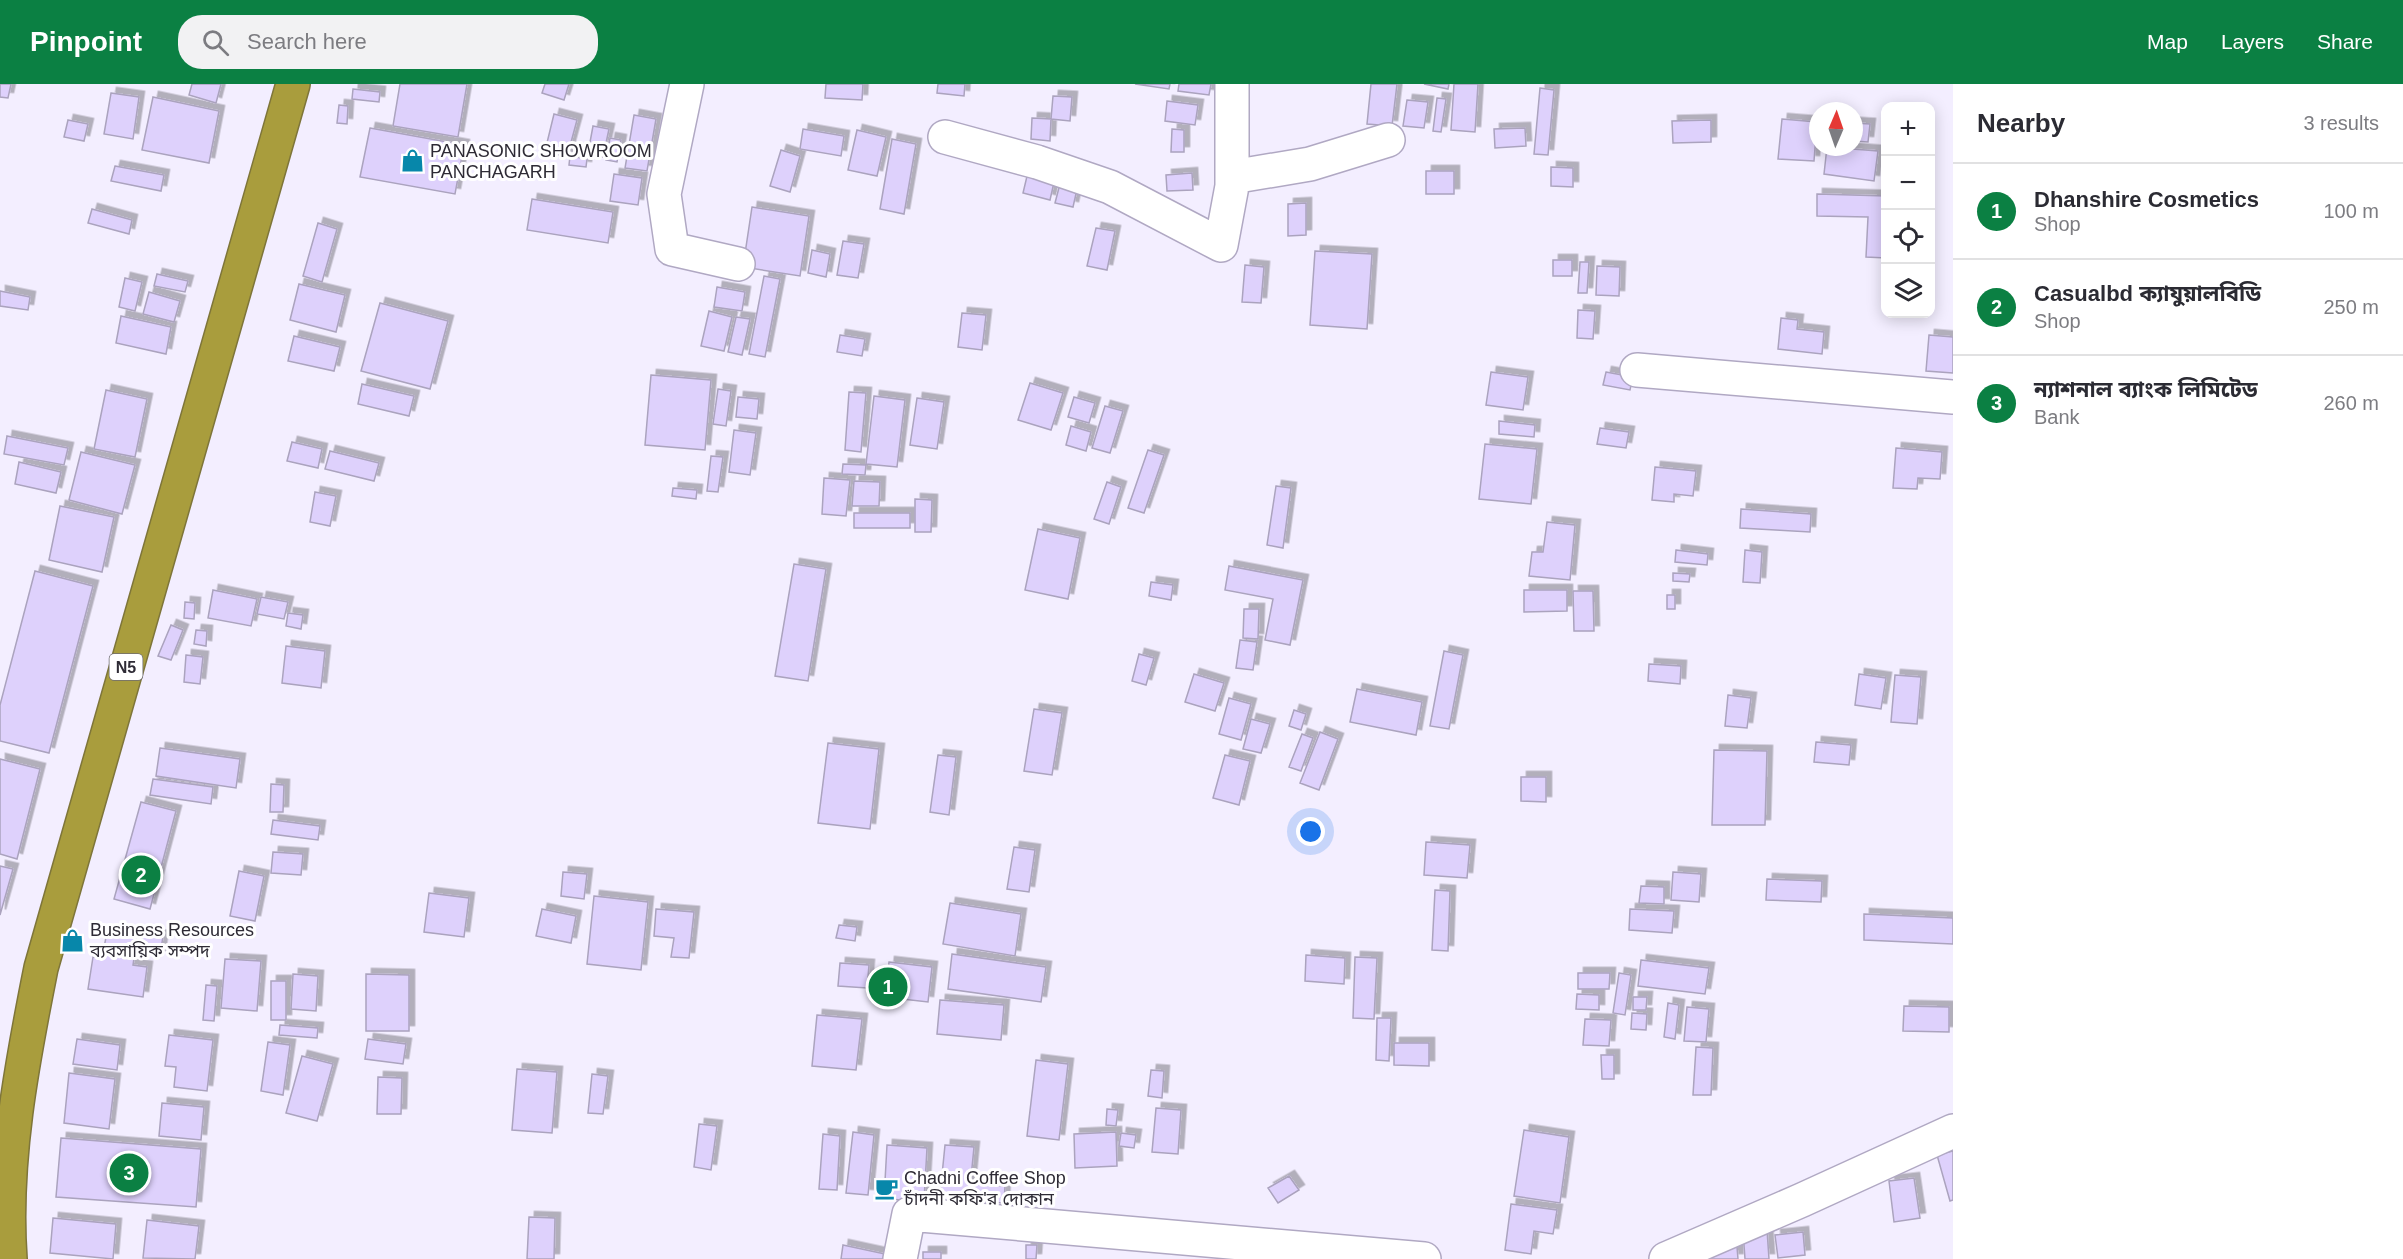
<!DOCTYPE html>
<html lang="en">
<head>
<meta charset="utf-8">
<style>
	:root { --surface:#fff; --page:#f2f2f3; --text:#2b2b33; --muted:#7c7c81; --line:#e1e1e2; --accent:#0b8043 }
	body { margin:0; font-family:Arial,"Noto Sans Bengali",sans-serif; background:var(--page); color:var(--text) }
	.controls { position:absolute; right:18px; top:18px; display:grid; overflow:hidden; border-radius:12px; box-shadow:0 3px 15px #0003 }
	.controls button { width:54px; height:54px; display:grid; place-items:center; padding:0; border:0; border-bottom:2px solid var(--line); background:var(--surface); color:var(--text); font:30px sans-serif }
	.compass { position:absolute; left:1809px; top:18px; width:54px; height:54px; border-radius:50%; background:var(--surface); box-shadow:0 3px 15px #0003; rotate:2deg }
	.you { position:absolute; left:1311px; top:748px; width:21px; height:21px; margin:-15px; border:4px solid #fff; border-radius:50%; background:#1a73e8; box-shadow:0 0 0 9px #1a73e833 }
	.badge { display:grid; place-items:center; width:39px; height:39px; border-radius:50%; background:var(--accent); color:#fff; font-size:20px; font-weight:700 }
	.pin { position:absolute; translate:-50% -50%; border:3px solid #fff; box-shadow:0 2px 6px #0006 }
	.list { margin:0; padding:0; list-style:none }
	h2 { display:flex; justify-content:space-between; align-items:center; height:78px; margin:0; padding:0 24px; font-size:26px }
	h2 small { font-size:20px; font-weight:400; color:var(--muted) }
	.list li { display:grid; grid-template-columns:39px 1fr auto; gap:18px; align-items:center; box-sizing:border-box; height:96px; padding:0 24px; border-top:2px solid var(--line) }
	.list b { display:block; font-size:22px; white-space:nowrap }
	.list p { margin:0; font-size:20px; white-space:nowrap; color:var(--muted) }
	.list em { font-size:20px; font-style:normal; color:var(--muted) }
	.icon { flex:none; width:33px; height:33px; fill:none; stroke:currentColor; stroke-width:2; stroke-linecap:round; stroke-linejoin:round }
	.map { position:relative; flex:none; width:1953px; height:1175px; overflow:hidden }
	header { display:flex; align-items:center; gap:36px; box-sizing:border-box; height:84px; padding:0 30px; background:var(--accent); color:#fff }
	header strong { font-size:28px }
	nav { display:flex; gap:33px; margin-inline-start:auto; font-size:21px }
	.search { width:420px; height:54px; background:var(--page); display:flex; align-items:center; gap:15px; box-sizing:border-box; padding:0 21px; border-radius:24px; color:var(--muted); font-size:22px }
	main { display:flex }
	aside { flex:1; background:var(--surface) }
	.map>svg:first-child { display:block }
	.building { fill:#ded1fc; stroke:#aba3be; stroke-width:1.5; filter:url(#shadow) }
	.lines { fill:none; stroke-linecap:round; stroke-linejoin:round }
	.minor-casing { stroke:#b0a8c3; stroke-width:36 }
	.highway-casing { stroke:#7e753a; stroke-width:36 }
	.minor { stroke:#fff; stroke-width:33 }
	.highway { stroke:#a99d3d; stroke-width:33 }
	.labels { text-anchor:middle; dominant-baseline:central; stroke-width:6; stroke-linejoin:round; paint-order:stroke }
	.shield { fill:#fff; stroke:#6d6b72; stroke-width:1.5 }
	.shield-label { font-size:16px; font-weight:bold; fill:#2e2b35 }
	.poi-label { font-size:18px; fill:#2e2b35; stroke:#fff; text-anchor:start }
</style>
</head>
<body>
<header>
<strong>Pinpoint</strong>
<div class="search"><svg class="icon" aria-label="search" viewBox="0 0 24 24"><circle cx="10" cy="10" r="6"/><path d="M15 15l6 6"/></svg>Search here</div>
<nav><a>Map</a><a>Layers</a><a>Share</a></nav>
</header>
<main>
<div class="map">
<svg width="1953" height="1175" viewBox="0 0 1953 1175">
	<defs>
		<filter id="shadow"><feDropShadow dx="5.5" dy="-5.5" stdDeviation="0" flood-color="#0004"/></filter>
	</defs>
	<rect width="100%" height="100%" fill="#f3eeff"/>
	<path class="building" d="M0,0H11L8,14L0,13Z
		M192,0H221L216,19L189,11Z
		M400,0H467L458,53L393,42Z
		M545,0H569L564,16L542,9Z
		M826,0H863L862,16L825,14Z
		M938,0H965L964,12L937,9Z
		M1135,0H1170L1169,5Z
		M1179,0H1211L1209,11L1178,7Z
		M1371,0H1397L1392,42L1367,40Z
		M1424,0H1449L1448,5Z
		M1454,0H1478L1475,48L1451,46Z
		M1540,4L1554,6L1548,71L1534,70Z
		M353,5L380,8L379,18L352,15Z
		M111,9L139,13L133,55L104,50Z
		M1053,12L1072,13L1070,37L1051,35Z
		M153,13L219,27L209,79L142,66Z
		M1437,14L1446,15L1441,48L1433,47Z
		M1407,16L1428,18L1424,44L1403,42Z
		M1167,17L1198,21L1195,41L1165,37Z
		M339,21L348,22L347,40L337,39Z
		M554,30L577,36L567,73L545,67Z
		M634,31L656,35L647,87L625,84Z
		M1032,34L1051,35L1050,57L1031,55Z
		M1782,35L1817,38L1814,77L1778,75Z
		M68,36L88,40L84,57L64,53Z
		M1711,36V58L1673,59L1672,37Z
		M1854,39L1870,40L1868,58L1854,57Z
		M593,42L609,45L603,73L588,69Z
		M370,44L464,61L455,110L360,93Z
		M1525,44L1526,62L1495,64L1494,45Z
		M803,45L844,52L841,72L800,65Z
		M1172,45L1184,46V68H1171Z
		M857,46L886,53L877,92L848,86Z
		M610,54L621,56L617,78L606,76Z
		M892,55L916,60L904,130L880,125Z
		M1827,63L1878,67L1874,97L1824,90Z
		M781,66L800,72L790,108L770,102Z
		M570,72L587,75L586,83L569,81Z
		M115,82L164,91L161,107L111,97Z
		M1551,83L1573,84V103L1551,102Z
		M1426,87H1454V110H1426Z
		M1028,88L1055,94L1050,116L1023,109Z
		M1192,89L1193,106L1167,107L1166,91Z
		M614,90L642,94L638,121L610,117Z
		M1061,96L1078,101L1073,123L1055,119Z
		M1817,110L1886,112V174L1866,173L1868,133L1817,132Z
		M532,115L613,128L608,159L527,146Z
		M1306,119V151L1288,152V120Z
		M752,123L809,132L800,192L743,183Z
		M92,125L132,136L129,150L88,139Z
		M318,139L337,145L322,198L303,192Z
		M1096,144L1115,147L1107,186L1087,182Z
		M843,157L864,160L858,194L837,191Z
		M812,166L830,170L826,193L808,189Z
		M1315,167L1372,170L1367,245L1310,241Z
		M1553,176H1572V192H1553Z
		M1580,178H1589L1587,209H1578Z
		M1245,181L1264,183L1261,219L1242,218Z
		M1597,182L1620,183L1619,212L1596,211Z
		M157,190L188,197L185,208L154,202Z
		M764,192L780,195L765,273L749,270Z
		M125,194L142,198L135,227L119,223Z
		M299,200L345,211L336,248L290,236Z
		M717,203L745,208L742,227L714,223Z
		M0,207L30,213L28,226L0,222Z
		M149,208L180,217L174,238L143,230Z
		M380,219L448,237L430,305L361,287Z
		M1578,226L1595,227L1593,255L1577,254Z
		M709,227L732,233L724,267L701,262Z
		M962,229L986,231L982,266L958,263Z
		M121,232L171,243L166,270L116,259Z
		M736,233L750,235L742,271L728,268Z
		M1781,234L1798,236L1797,245L1824,248L1822,270L1778,265Z
		M840,251L865,255L862,272L837,268Z
		M1929,251L1953,253V289L1926,287Z
		M294,252L340,263L334,287L288,277Z
		M1491,288L1528,293L1523,326L1486,321Z
		M1606,288L1633,293L1630,306L1603,301Z
		M651,291L711,296L705,366L645,361Z
		M1030,299L1063,309L1051,346L1018,336Z
		M362,300L414,312L409,332L358,320Z
		M718,305L731,307L726,342L713,340Z
		M106,306L147,315L135,373L94,365Z
		M849,308L866,309L861,368L845,366Z
		M874,312L905,316L897,383L866,380Z
		M738,313L759,315L757,335L736,333Z
		M1074,313L1095,319L1089,339L1068,333Z
		M917,314L944,318L937,365L910,361Z
		M1105,322L1123,327L1110,369L1092,364Z
		M1499,337L1535,341L1534,353L1499,350Z
		M1071,342L1091,348L1086,367L1066,361Z
		M1600,344L1629,348L1626,364L1597,360Z
		M734,346L756,349L750,391L729,388Z
		M7,352L68,364L64,381L4,370Z
		M292,358L322,365L318,384L287,377Z
		M1485,360L1537,365L1531,420L1479,415Z
		M1896,364L1942,368L1940,395L1918,394L1917,405L1893,404Z
		M1148,366L1164,371L1144,429L1128,424Z
		M330,367L379,379L374,397L325,385Z
		M81,368L135,381L122,430L69,416Z
		M711,372L723,373L718,408L707,407Z
		M19,378L61,388L56,409L15,400Z
		M843,380L866,381L865,391L842,390Z
		M1655,383L1696,387L1693,412L1674,410V418L1652,416Z
		M824,394L850,396L846,432L822,430Z
		M854,397L880,398L879,422H852Z
		M1107,398L1121,403L1109,440L1094,435Z
		M1276,402L1291,404L1283,464L1267,461Z
		M673,404L697,406L696,415L672,412Z
		M315,408L336,412L330,442L310,438Z
		M915,415L932,416L931,448H915Z
		M60,422L114,433L102,488L49,476Z
		M1741,425L1811,430L1810,448L1740,444Z
		M854,429H910V444H854Z
		M1547,438L1575,441L1570,496L1529,492L1532,468H1543Z
		M1038,445L1080,454L1068,515L1025,506Z
		M1676,466L1708,470L1707,481L1675,478Z
		M1745,466L1762,468L1760,499L1743,498Z
		M794,480L826,485L808,597L775,592Z
		M1229,482L1303,496L1290,561L1265,556L1273,515L1225,506Z
		M35,487L93,502L49,669L0,657V621Z
		M1673,489L1690,490L1689,498L1673,497Z
		M1151,498L1173,501L1171,516L1149,512Z
		M213,506L257,515L251,542L208,534Z
		M1524,506H1567V527L1524,528Z
		M1573,507H1593L1594,547H1574Z
		M1667,511H1675V525H1667Z
		M261,513L288,518L284,535L257,530Z
		M185,518L195,519L194,535L184,534Z
		M1244,525H1259L1258,555L1243,554Z
		M288,529L303,531L301,545L286,542Z
		M171,541L183,546L171,576L158,572Z
		M196,546L207,547L206,562L194,560Z
		M1240,556L1257,558L1253,586L1236,584Z
		M286,562L325,567L321,604L282,599Z
		M1444,567L1463,571L1449,645L1430,642Z
		M1139,570L1154,574L1146,601L1132,597Z
		M186,571L203,573L200,600L184,598Z
		M1649,580L1681,582L1680,600L1648,597Z
		M1194,590L1224,599L1215,627L1185,618Z
		M1859,590L1886,594L1881,625L1855,621Z
		M1895,591L1921,593L1917,640L1891,638Z
		M1357,605L1422,618L1416,651L1350,638Z
		M1728,611L1751,614L1747,644L1725,642Z
		M1229,614L1251,620L1241,656L1219,650Z
		M1034,625L1062,629L1052,691L1024,687Z
		M1294,626L1306,630L1301,646L1289,642Z
		M1251,635L1270,640L1261,669L1243,665Z
		M1320,648L1338,655L1319,706L1300,699Z
		M1302,650L1313,654L1301,687L1289,683Z
		M1816,658L1851,661L1849,681L1814,678Z
		M828,659L879,665L870,745L818,739Z
		M160,664L240,675L236,704L156,692Z
		M1714,666L1767,667L1765,741H1712Z
		M938,671L956,673L949,731L930,728Z
		M1225,671L1250,677L1239,721L1213,714Z
		M0,675L40,685L17,775L0,770Z
		M1521,693H1546V718L1521,717Z
		M153,695L213,703L211,720L150,711Z
		M271,700L284,701L283,728H270Z
		M141,718L176,727L150,825L114,815Z
		M273,736L320,742L318,756L271,750Z
		M1426,758L1470,761L1467,794L1424,791Z
		M1014,763L1035,766L1029,808L1007,805Z
		M273,768L303,770L301,791L271,789Z
		M0,782L13,785L0,831Z
		M239,787L264,792L255,837L230,832Z
		M563,788L587,790L584,815L561,812Z
		M1673,788L1701,790L1699,818L1671,816Z
		M1767,795L1822,797L1821,818L1766,816Z
		M1641,802L1664,803V820L1639,819Z
		M1435,806L1450,807L1448,867L1432,866Z
		M429,809L469,814L464,853L424,848Z
		M594,812L648,818L641,886L587,880Z
		M950,819L1021,830L1015,872L943,860Z
		M542,825L576,832L571,859L536,852Z
		M656,825L694,828L689,874L671,873L674,854L654,852Z
		M1630,825L1674,827L1672,849L1629,846Z
		M1864,830L1953,834V860L1864,856Z
		M839,841L857,843L855,857L836,854Z
		M107,848L137,853L133,881L147,883L143,913L88,905L93,873L102,874Z
		M139,849L163,852L160,872L137,870Z
		M952,870L1046,883L1041,918L948,905Z
		M1306,871L1345,874L1344,900L1305,897Z
		M1355,873L1377,874L1374,935L1353,934Z
		M225,875L261,877L257,927L221,924Z
		M1641,876L1709,884L1705,910L1638,902Z
		M889,878L932,883L928,918L885,913Z
		M840,879L869,881L867,904L838,902Z
		M1578,889H1610L1609,905H1578Z
		M1619,889L1631,891L1625,931L1613,929Z
		M293,890L318,892L316,927L291,925Z
		M366,890L409,891V947H366Z
		M271,897H286V936H271Z
		M206,901L217,902L214,937L203,936Z
		M1577,910L1599,911V926L1576,925Z
		M1633,913H1647L1646,926H1633Z
		M940,916L1004,921L1001,956L937,950Z
		M1668,919L1679,921L1675,955L1664,953Z
		M1904,922L1949,923V948L1903,947Z
		M1687,923L1709,925L1706,958L1684,957Z
		M1632,929L1647,930L1646,946L1631,945Z
		M817,931L862,935L856,986L812,982Z
		M1377,934H1391L1389,977L1376,976Z
		M1585,935L1611,936L1609,962L1583,961Z
		M280,941L318,944L317,954L279,951Z
		M169,951L213,956L207,1007L174,1003L176,983L165,982Z
		M77,955L120,961L117,986L73,980Z
		M368,955L406,960L403,980L365,975Z
		M268,958L290,961L283,1011L261,1007Z
		M1394,959H1429V982L1394,981Z
		M1696,963L1713,964L1711,1011H1693Z
		M1601,971H1614V995H1602Z
		M302,972L333,980L317,1037L286,1029Z
		M1036,976L1068,980L1059,1056L1027,1052Z
		M517,985L557,988L552,1049L512,1046Z
		M1151,986L1164,987L1162,1014L1148,1012Z
		M69,989L115,995L109,1045L64,1039Z
		M592,990L608,992L603,1030L588,1029Z
		M378,993L402,994L401,1030H377Z
		M162,1019L204,1023L201,1056L159,1052Z
		M1156,1024L1181,1026L1178,1070L1152,1068Z
		M1107,1025L1118,1026L1116,1042L1106,1041Z
		M699,1040L717,1042L711,1086L694,1083Z
		M1524,1046L1569,1053L1560,1119L1514,1112Z
		M853,1048L874,1051L868,1111L846,1109Z
		M1116,1048L1117,1082L1075,1084L1074,1050Z
		M1121,1049L1136,1051L1134,1064L1119,1062Z
		M823,1050L840,1052L837,1106L819,1105Z
		M61,1054L201,1065L196,1123L56,1113Z
		M887,1061L927,1064L924,1117L884,1115Z
		M945,1061L974,1063L969,1114L940,1111Z
		M1953,1067V1116L1950,1117L1937,1071Z
		M1289,1092L1299,1106L1278,1119L1268,1104Z
		M1914,1094L1920,1134L1894,1138L1889,1097Z
		M973,1100L1005,1102L1004,1119L972,1117Z
		M1511,1120L1557,1126L1553,1150L1534,1147L1531,1170L1505,1166Z
		M529,1133L555,1134L554,1175H527Z
		M53,1134L116,1140L113,1175L50,1169Z
		M147,1136L199,1142L195,1175L143,1174Z
		M1767,1146L1769,1175H1745L1743,1147Z
		M1803,1148L1805,1171L1778,1174L1775,1151Z
		M843,1161L885,1170L884,1175H841Z
		M1026,1161H1037L1036,1175H1026Z
		M1737,1163L1738,1175H1703L1702,1167Z
		M923,1168H941V1175H923Z"/>
	<g class="lines">
		<defs>
			<path id="minor" d="M687,0L664,110L672,165L738,180
				M945,53L1037,78L1110,103L1221,161L1232,102V0
				M1232,93L1310,80L1388,56
				M1637,286L1953,313
				M900,1175L909,1130L1424,1175
				M1666,1175L1802,1116L1953,1047"/>
			<path id="highway" d="M10,1175C3,1078 22,979 41,884L293,0"/>
		</defs>
		<use href="#minor" class="minor-casing"/>
		<use href="#highway" class="highway-casing"/>
		<use href="#minor" class="minor"/>
		<use href="#highway" class="highway"/>
	</g>
	<defs>
		<symbol id="shop-bare" viewBox="-9 -9 18 18"><path d="M-5-2.5h2.3a2.7 3.5 0 0 1 5.4 0H5L5.5 6h-11ZM-1.5-2.5h3a1.5 2.3 0 0 0-3 0Z" fill="#0787aa" stroke="#fff" stroke-width="2.5" paint-order="stroke"/></symbol>
		<symbol id="cafe-bare" viewBox="-9 -9 18 18"><path d="M-5.5-4.5H6V0H3Q3 3.5 0 3.5H-2.5Q-5.5 3.5-5.5 0ZM3-3.2v2h1.7v-2ZM-6 4.5H4V6H-6Z" fill="#0787aa" stroke="#fff" stroke-width="2.5" paint-order="stroke"/></symbol>
	</defs>
	<g fill-rule="evenodd">
		<use href="#shop-bare" x="396" y="60" width="33" height="33"/>
		<use href="#shop-bare" x="56" y="840" width="33" height="33"/>
		<use href="#cafe-bare" x="870" y="1088" width="33" height="33"/>
	</g>
	<g class="labels">
		<rect class="shield" x="109.5" y="570" width="33" height="26" rx="4.5"/>
		<g class="shield-label">
			<text x="126" y="583">N5</text>
		</g>
		<g class="poi-label">
			<text x="430" y="67">PANASONIC SHOWROOM<tspan x="430" dy="21">PANCHAGARH</tspan></text>
			<text x="90" y="846">Business Resources<tspan x="90" dy="21">ব্যবসায়িক সম্পদ</tspan></text>
			<text x="904" y="1094">Chadni Coffee Shop<tspan x="904" dy="21">চাঁদনী কফি'র দোকান</tspan></text>
		</g>
	</g>
</svg>
<div class="controls">
<button>+</button>
<button>−</button>
<button><svg class="icon" aria-label="locate" viewBox="0 0 24 24"><circle cx="12" cy="12" r="6"/><path d="M12 2v4M12 18v4M2 12h4M18 12h4"/></svg></button>
<button><svg class="icon" aria-label="layers" viewBox="0 0 24 24"><path d="M12 4l9 5-9 5-9-5zM3 14l9 5 9-5"/></svg></button>
</div>
<svg class="compass" viewBox="-18 -18 36 36"><path d="M0-13l5 13h-10z" fill="#e53935"/><path d="M0 13l5-13h-10z" fill="#7c7c81"/></svg>
<div class="you"></div>
<div class="pin badge" style="left:888px;top:903px">1</div>
<div class="pin badge" style="left:141px;top:791px">2</div>
<div class="pin badge" style="left:129px;top:1089px">3</div>
</div>
<aside>
<h2>Nearby<small>3 results</small></h2>
<ul class="list">
<li><span class="badge">1</span><div><b>Dhanshire Cosmetics</b><p>Shop</p></div><em>100 m</em></li>
<li><span class="badge">2</span><div><b>Casualbd ক্যাযুয়ালবিডি</b><p>Shop</p></div><em>250 m</em></li>
<li><span class="badge">3</span><div><b>ন্যাশনাল ব্যাংক লিমিটেড</b><p>Bank</p></div><em>260 m</em></li>
</ul>
</aside>
</main>
</body>
</html>
